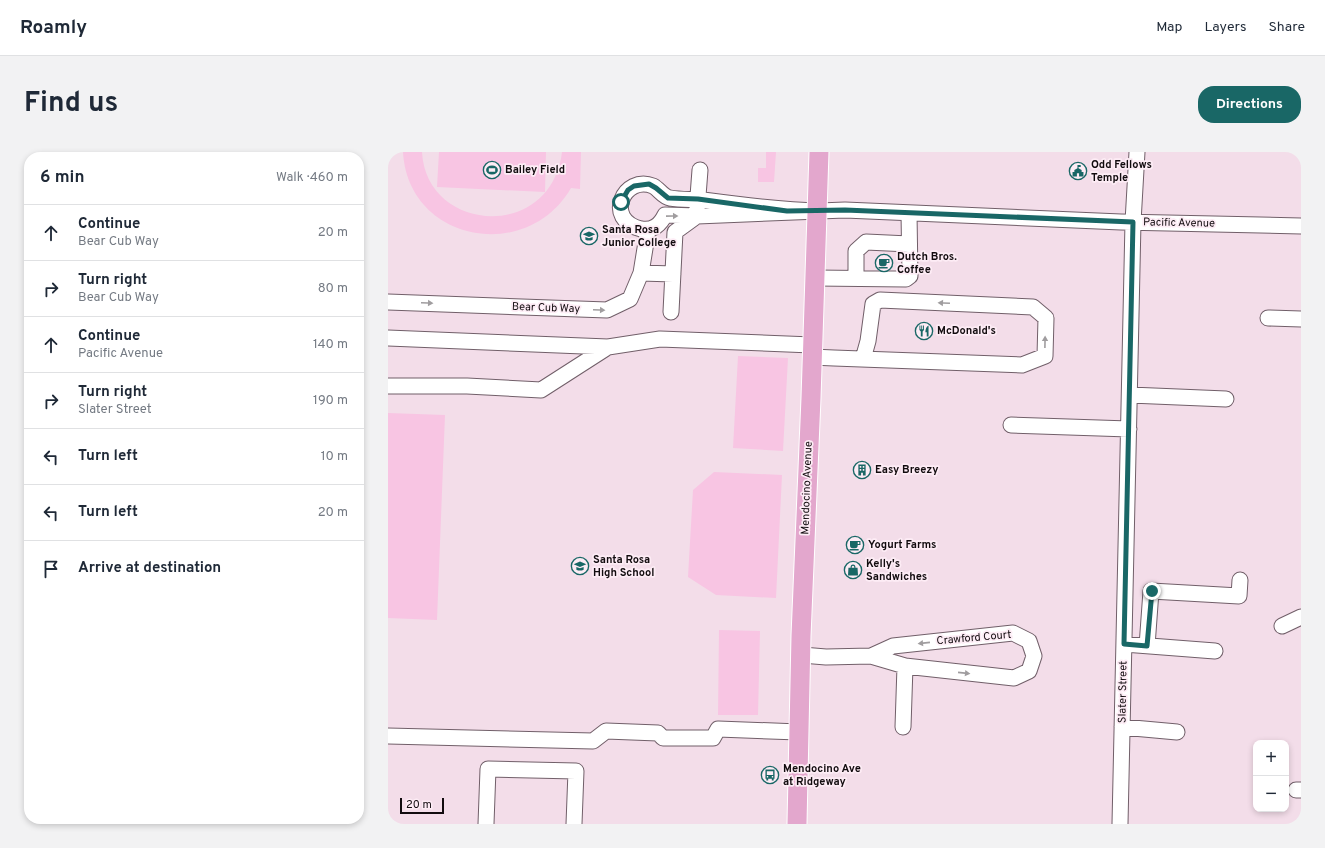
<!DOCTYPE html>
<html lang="en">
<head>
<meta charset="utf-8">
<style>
	:root { --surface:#fff; --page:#f2f2f3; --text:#1f2937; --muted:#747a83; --line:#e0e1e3; --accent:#196766 }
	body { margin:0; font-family:Overpass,sans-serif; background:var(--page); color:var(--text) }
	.controls { position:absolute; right:12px; bottom:12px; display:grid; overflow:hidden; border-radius:8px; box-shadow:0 2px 6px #0003 }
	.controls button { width:36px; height:36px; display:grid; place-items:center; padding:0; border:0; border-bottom:1px solid var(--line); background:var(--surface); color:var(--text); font:20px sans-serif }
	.scale { position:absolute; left:12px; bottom:10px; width:44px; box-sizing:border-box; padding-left:4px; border:2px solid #110b0e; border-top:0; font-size:11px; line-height:14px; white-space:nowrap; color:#110b0e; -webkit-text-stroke:3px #fdecf5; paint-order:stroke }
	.stop { position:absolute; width:12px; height:12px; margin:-9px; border:3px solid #196766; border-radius:50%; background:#fff }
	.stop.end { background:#196766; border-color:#fff; box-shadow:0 1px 4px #0008 }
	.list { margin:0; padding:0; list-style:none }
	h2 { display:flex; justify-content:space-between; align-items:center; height:52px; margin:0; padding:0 16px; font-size:17px }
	h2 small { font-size:13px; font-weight:400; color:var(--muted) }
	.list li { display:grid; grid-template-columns:26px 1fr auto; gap:12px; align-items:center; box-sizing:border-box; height:56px; padding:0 16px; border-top:1px solid var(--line) }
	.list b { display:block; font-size:15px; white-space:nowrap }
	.list p { margin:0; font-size:13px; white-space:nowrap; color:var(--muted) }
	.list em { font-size:13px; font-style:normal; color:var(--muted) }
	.icon { flex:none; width:22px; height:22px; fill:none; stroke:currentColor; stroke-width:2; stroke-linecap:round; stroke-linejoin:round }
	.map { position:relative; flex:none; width:913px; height:672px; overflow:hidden; border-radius:16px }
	header { display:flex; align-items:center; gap:24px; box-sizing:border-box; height:56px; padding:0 20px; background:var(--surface); border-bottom:1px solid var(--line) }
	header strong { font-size:19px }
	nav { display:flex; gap:22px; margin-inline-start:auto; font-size:14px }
	.intro { display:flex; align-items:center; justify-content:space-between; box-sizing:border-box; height:96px; padding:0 24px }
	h1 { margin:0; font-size:28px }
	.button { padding:10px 18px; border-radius:16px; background:var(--accent); color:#fff; font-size:14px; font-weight:700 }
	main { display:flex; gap:24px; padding:0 24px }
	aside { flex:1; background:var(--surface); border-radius:16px; box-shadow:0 2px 6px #0003 }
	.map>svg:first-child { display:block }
	.green { fill:#f8c5e3 }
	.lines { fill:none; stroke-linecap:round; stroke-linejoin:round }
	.minor-casing { stroke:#715f69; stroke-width:17 }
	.major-casing { stroke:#fff; stroke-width:21 }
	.minor { stroke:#fff; stroke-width:15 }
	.major { stroke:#e3a7cd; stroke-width:19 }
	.oneway { fill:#a09d9f }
	.route { stroke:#196766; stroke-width:5 }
	.labels { text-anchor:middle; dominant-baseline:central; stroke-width:3.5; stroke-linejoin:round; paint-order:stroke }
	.poi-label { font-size:11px; font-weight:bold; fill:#110b0e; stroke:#fdecf5; text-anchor:start }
	.street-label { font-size:11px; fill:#110b0e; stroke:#fdecf5 }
</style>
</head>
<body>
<header>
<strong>Roamly</strong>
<nav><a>Map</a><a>Layers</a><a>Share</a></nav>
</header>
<div class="intro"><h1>Find us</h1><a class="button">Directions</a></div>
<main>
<aside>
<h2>6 min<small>Walk · 460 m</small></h2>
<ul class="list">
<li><svg class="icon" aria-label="ahead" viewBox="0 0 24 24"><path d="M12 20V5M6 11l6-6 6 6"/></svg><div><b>Continue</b><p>Bear Cub Way</p></div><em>20 m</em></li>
<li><svg class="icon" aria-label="right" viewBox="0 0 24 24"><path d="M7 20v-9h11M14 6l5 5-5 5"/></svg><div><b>Turn right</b><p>Bear Cub Way</p></div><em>80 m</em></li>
<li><svg class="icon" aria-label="ahead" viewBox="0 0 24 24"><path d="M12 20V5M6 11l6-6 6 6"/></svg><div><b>Continue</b><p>Pacific Avenue</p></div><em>140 m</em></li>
<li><svg class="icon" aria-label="right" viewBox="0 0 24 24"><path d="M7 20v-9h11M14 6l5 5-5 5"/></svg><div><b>Turn right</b><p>Slater Street</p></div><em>190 m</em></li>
<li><svg class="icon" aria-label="left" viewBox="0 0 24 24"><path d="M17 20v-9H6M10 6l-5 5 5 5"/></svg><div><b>Turn left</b></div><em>10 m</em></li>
<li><svg class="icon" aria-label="left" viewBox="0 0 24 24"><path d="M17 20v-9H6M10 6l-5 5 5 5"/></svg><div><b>Turn left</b></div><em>20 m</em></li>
<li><svg class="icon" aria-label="arrive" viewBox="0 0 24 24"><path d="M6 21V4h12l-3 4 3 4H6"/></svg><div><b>Arrive at destination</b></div></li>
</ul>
</aside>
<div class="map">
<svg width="913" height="672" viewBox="0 0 913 672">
	<rect width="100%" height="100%" fill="#f3dde9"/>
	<path class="green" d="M15,0H34C38,81 163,90 174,0H193L192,37L183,36C139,112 20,90 15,0Z
		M51,0H158L157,40L49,35Z
		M378,0H388L386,30H370V16H378Z
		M350,204L400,206L395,299L345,296Z
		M0,261L57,263L49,468L0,466Z
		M326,320L394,323L388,446L328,443L300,425L305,338Z
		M331,478L372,479L370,563H330Z"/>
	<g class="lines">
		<defs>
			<path id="minor" d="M309,57L312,18
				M430,59C391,58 353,53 315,48C304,47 293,48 282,46C275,45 271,37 265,34C236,22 215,68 253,77C265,79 272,73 277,63L309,64L457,58L733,70L913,74
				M253,121L285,122
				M427,126L518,127L522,124L521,61
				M468,126V99L478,90L521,92
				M0,150L219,158L242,147L253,121L260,78
				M283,160L287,80L309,64
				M880,166L913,167
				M0,186L220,195
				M424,205L446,206L634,213L657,204L658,166L645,155L492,148L485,152L480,189L475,207
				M0,234H79L153,238L220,195L272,187L424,193
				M742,243L838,247
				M623,273L741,277
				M894,474L913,465
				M736,492L827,499
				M759,494L763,439L851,444L852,428
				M414,503L438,505L483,504L517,514L626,526L641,519L646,504L641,489L625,481L505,494L483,504
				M515,575L517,514
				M734,575L789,580
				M0,584L205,589L218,579L270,581L275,586H325L330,577L411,580
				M908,638H913
				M98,672L100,617L188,619L186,672
				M732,672L745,70L749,0"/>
			<path id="major" d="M409,672L413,484L423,246L431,0"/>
		</defs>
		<use href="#minor" class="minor-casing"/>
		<use href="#major" class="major-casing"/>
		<use href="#minor" class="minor"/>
		<use href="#major" class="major"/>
	</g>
	<defs><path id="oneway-solid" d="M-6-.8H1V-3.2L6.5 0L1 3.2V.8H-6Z"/></defs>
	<g class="oneway">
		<use href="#oneway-solid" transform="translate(284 64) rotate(-1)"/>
		<use href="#oneway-solid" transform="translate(39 151) rotate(2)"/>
		<use href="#oneway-solid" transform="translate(556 151) rotate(-177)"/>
		<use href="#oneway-solid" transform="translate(211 158) rotate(2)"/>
		<use href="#oneway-solid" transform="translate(657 190) rotate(-89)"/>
		<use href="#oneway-solid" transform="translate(536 491) rotate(174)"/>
		<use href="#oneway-solid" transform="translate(576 521) rotate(6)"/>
	</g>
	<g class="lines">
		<path class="route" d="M233,50L240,38L246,34L261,32L268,36L280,46L310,47L399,59L457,58L745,70L736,492L759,494L764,439"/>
	</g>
	<defs>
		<symbol id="stadium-ring" viewBox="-11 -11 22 22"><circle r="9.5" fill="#fdecf5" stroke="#196766" stroke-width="1.5"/><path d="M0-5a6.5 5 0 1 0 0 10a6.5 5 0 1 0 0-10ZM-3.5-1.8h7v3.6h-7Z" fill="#196766"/></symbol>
		<symbol id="civic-ring" viewBox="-11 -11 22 22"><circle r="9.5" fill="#fdecf5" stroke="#196766" stroke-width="1.5"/><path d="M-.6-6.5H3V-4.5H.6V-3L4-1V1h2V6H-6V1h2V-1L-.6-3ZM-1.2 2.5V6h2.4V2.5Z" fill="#196766"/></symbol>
		<symbol id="university-ring" viewBox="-11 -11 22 22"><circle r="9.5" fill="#fdecf5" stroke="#196766" stroke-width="1.5"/><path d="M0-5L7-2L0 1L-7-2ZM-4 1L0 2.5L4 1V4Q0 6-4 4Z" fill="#196766"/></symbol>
		<symbol id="cafe-ring" viewBox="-11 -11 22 22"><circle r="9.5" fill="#fdecf5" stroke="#196766" stroke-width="1.5"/><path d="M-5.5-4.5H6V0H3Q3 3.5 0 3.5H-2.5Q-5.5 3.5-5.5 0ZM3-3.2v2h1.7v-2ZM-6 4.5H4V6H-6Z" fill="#196766"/></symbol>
		<symbol id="restaurant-ring" viewBox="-11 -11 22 22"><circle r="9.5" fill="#fdecf5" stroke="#196766" stroke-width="1.5"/><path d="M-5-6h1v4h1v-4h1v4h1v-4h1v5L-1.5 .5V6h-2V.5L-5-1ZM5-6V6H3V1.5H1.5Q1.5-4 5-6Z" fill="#196766"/></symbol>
		<symbol id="building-ring" viewBox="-11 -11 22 22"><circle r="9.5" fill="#fdecf5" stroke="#196766" stroke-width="1.5"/><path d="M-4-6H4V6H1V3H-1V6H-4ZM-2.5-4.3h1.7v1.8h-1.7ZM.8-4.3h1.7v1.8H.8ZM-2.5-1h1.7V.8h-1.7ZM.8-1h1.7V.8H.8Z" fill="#196766"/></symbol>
		<symbol id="school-ring" viewBox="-11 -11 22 22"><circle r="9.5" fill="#fdecf5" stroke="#196766" stroke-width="1.5"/><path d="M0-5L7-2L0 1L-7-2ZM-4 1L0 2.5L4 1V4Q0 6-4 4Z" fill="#196766"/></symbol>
		<symbol id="shop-ring" viewBox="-11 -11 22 22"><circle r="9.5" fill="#fdecf5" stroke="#196766" stroke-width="1.5"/><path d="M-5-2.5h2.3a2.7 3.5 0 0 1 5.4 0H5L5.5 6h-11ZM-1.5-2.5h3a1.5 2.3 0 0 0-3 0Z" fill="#196766"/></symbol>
		<symbol id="bus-ring" viewBox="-11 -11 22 22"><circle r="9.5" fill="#fdecf5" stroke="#196766" stroke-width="1.5"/><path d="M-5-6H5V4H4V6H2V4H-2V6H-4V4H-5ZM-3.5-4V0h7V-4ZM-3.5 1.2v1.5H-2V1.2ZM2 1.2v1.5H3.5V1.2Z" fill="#196766"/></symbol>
	</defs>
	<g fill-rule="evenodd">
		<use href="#stadium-ring" x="94" y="8" width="20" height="20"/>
		<use href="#civic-ring" x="680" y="9" width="20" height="20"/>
		<use href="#university-ring" x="191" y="74" width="20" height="20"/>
		<use href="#cafe-ring" x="486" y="101" width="20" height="20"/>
		<use href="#restaurant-ring" x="526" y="169" width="20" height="20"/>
		<use href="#building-ring" x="464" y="308" width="20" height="20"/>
		<use href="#cafe-ring" x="457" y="383" width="20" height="20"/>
		<use href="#school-ring" x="182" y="404" width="20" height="20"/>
		<use href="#shop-ring" x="455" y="408" width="20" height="20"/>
		<use href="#bus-ring" x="372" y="613" width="20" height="20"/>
	</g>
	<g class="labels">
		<g class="poi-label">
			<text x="703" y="13">Odd Fellows<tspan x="703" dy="13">Temple</tspan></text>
			<text x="117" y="18">Bailey Field</text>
			<text x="214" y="78">Santa Rosa<tspan x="214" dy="13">Junior College</tspan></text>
			<text x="509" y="105">Dutch Bros.<tspan x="509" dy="13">Coffee</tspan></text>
			<text x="549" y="179">McDonald's</text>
			<text x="487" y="318">Easy Breezy</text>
			<text x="480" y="393">Yogurt Farms</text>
			<text x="205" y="408">Santa Rosa<tspan x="205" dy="13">High School</tspan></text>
			<text x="478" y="412">Kelly's<tspan x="478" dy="13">Sandwiches</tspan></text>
			<text x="395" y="617">Mendocino Ave<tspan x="395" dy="13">at Ridgeway</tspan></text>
		</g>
		<g class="street-label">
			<text transform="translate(791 71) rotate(1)">Pacific Avenue</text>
			<text transform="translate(158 156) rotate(2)">Bear Cub Way</text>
			<text transform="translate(419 336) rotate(-88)">Mendocino Avenue</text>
			<text transform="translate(586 486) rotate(-5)">Crawford Court</text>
			<text transform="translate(735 540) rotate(-89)">Slater Street</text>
		</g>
	</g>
</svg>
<div class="controls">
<button>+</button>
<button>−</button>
</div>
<div class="scale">20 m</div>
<div class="stop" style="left:233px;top:50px"></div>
<div class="stop end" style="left:764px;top:439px"></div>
</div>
</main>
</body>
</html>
